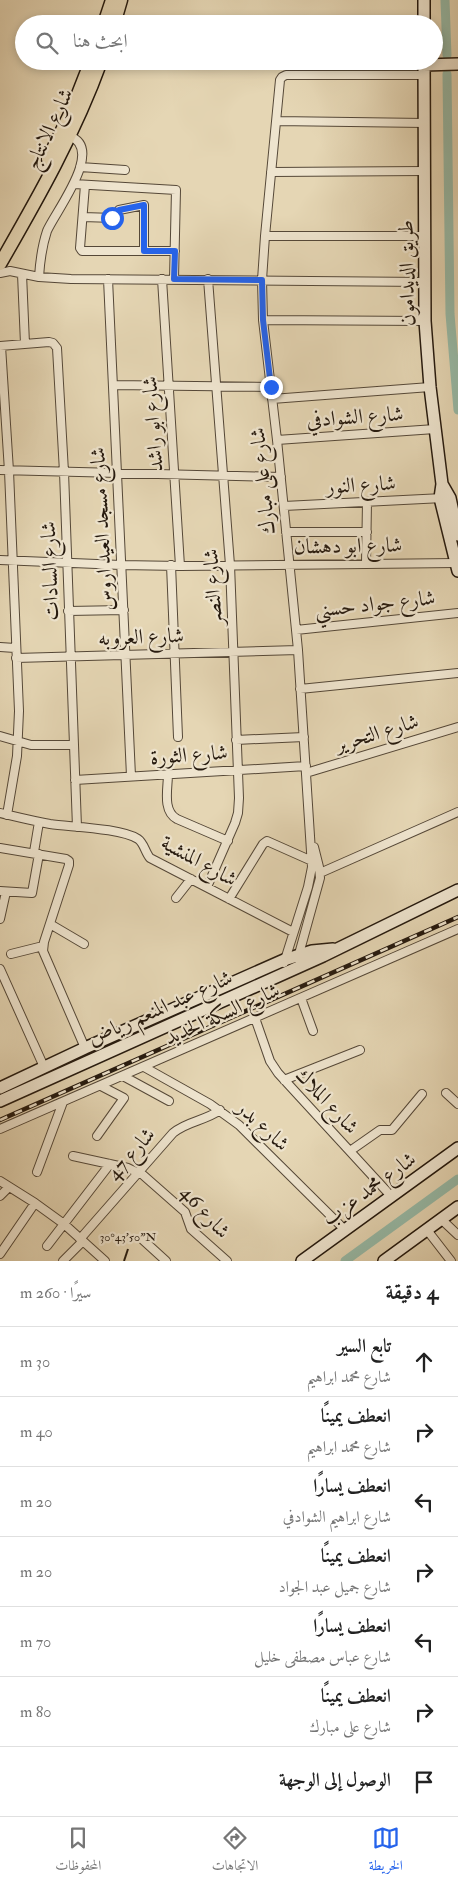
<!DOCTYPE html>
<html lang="ar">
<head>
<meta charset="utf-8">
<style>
	:root { --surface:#fff; --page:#f2f2f2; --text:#222; --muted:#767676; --line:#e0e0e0; --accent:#2563eb }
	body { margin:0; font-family:"IM FELL Double Pica",Amiri,serif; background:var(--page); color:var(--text); direction:rtl }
	.stop { position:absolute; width:15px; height:15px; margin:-11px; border:4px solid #2563eb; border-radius:50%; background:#fff }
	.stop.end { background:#2563eb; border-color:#fff; box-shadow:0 1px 5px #0008 }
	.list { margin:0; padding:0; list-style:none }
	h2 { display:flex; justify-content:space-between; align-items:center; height:65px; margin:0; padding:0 20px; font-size:21px }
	h2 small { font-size:16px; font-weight:400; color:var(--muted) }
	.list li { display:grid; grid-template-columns:32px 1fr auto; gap:15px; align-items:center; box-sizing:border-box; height:70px; padding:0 20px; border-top:1px solid var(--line) }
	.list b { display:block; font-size:19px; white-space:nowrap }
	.list p { margin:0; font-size:16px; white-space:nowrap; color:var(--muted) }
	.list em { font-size:16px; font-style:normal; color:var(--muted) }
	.icon { flex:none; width:28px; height:28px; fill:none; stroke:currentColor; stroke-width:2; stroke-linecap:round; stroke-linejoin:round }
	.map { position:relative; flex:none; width:458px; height:1261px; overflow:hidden; direction:ltr }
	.search { position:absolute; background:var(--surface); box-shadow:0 2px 8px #0003; left:15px; right:15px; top:15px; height:55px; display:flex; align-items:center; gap:12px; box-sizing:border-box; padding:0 18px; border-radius:28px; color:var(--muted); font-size:19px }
	.sheet { height:555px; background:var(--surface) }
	nav { display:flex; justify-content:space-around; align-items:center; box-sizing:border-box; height:70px; border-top:1px solid var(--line); background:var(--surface); font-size:14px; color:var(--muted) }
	nav a { display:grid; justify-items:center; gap:2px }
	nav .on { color:var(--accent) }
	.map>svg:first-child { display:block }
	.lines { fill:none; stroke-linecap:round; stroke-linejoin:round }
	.canal { stroke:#97baa7; stroke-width:9 }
	.minor-casing { stroke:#554838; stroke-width:10 }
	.secondary-casing { stroke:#25190e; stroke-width:14 }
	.primary-casing { stroke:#25190e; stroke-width:15 }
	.minor { stroke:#eee4ce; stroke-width:8 }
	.secondary { stroke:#eee4ce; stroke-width:11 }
	.primary { stroke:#e5d6b4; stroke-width:12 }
	.rail-casing { stroke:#25190e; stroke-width:4.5 }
	.rail { stroke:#eee4ce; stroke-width:2.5; stroke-dasharray:8; stroke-linecap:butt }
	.route { stroke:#2563eb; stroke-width:6 }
	.ticks { fill:none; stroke:#25190e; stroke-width:2 }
	.labels { text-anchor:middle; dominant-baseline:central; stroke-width:4.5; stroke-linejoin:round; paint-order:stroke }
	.street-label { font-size:21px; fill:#25190e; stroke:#eee4ce }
	.ticks-label { font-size:12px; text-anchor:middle; fill:#25190e; stroke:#eee4ce; stroke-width:4.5; stroke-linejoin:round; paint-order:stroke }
</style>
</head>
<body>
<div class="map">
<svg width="458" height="1261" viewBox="0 0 458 1261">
	<rect width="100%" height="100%" fill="#e5d6b4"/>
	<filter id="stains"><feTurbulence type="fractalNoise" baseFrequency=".004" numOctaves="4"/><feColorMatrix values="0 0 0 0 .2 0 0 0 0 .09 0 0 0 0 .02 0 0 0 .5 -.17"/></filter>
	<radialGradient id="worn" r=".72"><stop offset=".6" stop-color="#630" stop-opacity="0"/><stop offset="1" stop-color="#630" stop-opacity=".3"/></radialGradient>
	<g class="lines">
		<path class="canal" d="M445,0L447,55
			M447,74L450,314L458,410
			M345,1261L458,1179"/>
		<defs>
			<path id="minor" d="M276,121L425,123
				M80,167L125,170
				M271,172L425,171
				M74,184L176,190L174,279
				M85,185L80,248L82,251H175
				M83,217L114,218L119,210L144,205V251
				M265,236H425
				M0,273L10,271L39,277L71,279L425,282
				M22,274L25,344
				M39,277C40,261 42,246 47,231C55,212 106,148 69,136
				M108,279L131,776
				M162,279L180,566
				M263,320L425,321
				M0,346L49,342L53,343L57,348L64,472L77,827
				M1,346L9,471L19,711L17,756L7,815
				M113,385L271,387
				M272,399L430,387
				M277,440L435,429
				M0,470L281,477
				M284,506L443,498
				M286,532H367
				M0,560L121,565L180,566L456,563
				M366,563L367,502
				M171,565L178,737
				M68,611L124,610
				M296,630L458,613
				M0,647L15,648
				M16,658L298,650
				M300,689L458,673
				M0,736L31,745H73
				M236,740L304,737
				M306,773L458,727
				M168,774C168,788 162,811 177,819L228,841
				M75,780L306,766
				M0,813C17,817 33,821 50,824C71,827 121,828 138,839C144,843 145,852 150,858L293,932
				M0,848L66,859L69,861V865L44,942L43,951L85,1048
				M34,852L39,822
				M320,873L458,812
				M207,887L235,823L238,813L239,798L230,565L208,279
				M0,891L32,893L39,854
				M176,898L191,879
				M229,899L263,844L267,841L312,861
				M0,919L6,892
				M50,924L84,944
				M11,954L43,946
				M299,959V954L320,878L319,867L314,847
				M284,963L308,887L312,867L298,650L277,440L263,320L262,280L265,236L280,80L282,77L286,75H424
				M0,969L44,1067
				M301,998L313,1031
				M255,1018L270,1061L278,1073L391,1196
				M144,1067L210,1104L239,1125L345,1230
				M123,1076L169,1101
				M284,1080L360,1050
				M446,1093L458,1104
				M0,1129L458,929
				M97,1136L124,1098L101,1086
				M350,1151L380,1130H392L422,1094
				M73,1156L128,1168L143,1175L185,1212L191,1229L227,1261
				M37,1172L63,1102
				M0,1181L35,1203L64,1224L105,1261
				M0,1196L9,1187
				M441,1219L458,1235
				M427,1230L451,1261
				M80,1239L173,1133C187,1121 205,1121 220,1110
				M143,1240L166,1261
				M47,1246L110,1164
				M0,1254L35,1203
				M63,1261L83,1241"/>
			<path id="secondary" d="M424,0V24
				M424,61L425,321L430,387L442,484L440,498L458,571
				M424,65L458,64
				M442,484L450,498L458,535
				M0,1088L85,1048L284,960L312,951L333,949
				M0,1101L323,956L458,890
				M302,1261L458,1148
				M384,1261L458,1207"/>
			<path id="primary" d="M104,24L112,0
				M114,24L121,0
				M48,159L71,112L91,61
				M0,264C38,198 75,133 101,61"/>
		</defs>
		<use href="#minor" class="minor-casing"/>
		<use href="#secondary" class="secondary-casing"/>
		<use href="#primary" class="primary-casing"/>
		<use href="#minor" class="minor"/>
		<use href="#secondary" class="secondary"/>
		<use href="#primary" class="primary"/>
		<defs>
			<path id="rail" d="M0,1120L458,917"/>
		</defs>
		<use href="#rail" class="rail-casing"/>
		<use href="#rail" class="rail"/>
	</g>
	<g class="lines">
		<path class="route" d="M112,218L115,216L119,210L144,205V251H175L174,279L262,280L263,320L271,387"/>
	</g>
	<path class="ticks" d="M124,1261L128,1249"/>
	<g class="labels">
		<g class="street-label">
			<text transform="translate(49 129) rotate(-65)">شارع الانتاج</text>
			<text transform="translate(407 273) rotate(-91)">طريق الديدامون</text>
			<text transform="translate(355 417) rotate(-4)">شارع الشوادفي</text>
			<text transform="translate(153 424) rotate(-94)">شارع ابو راشد</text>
			<text transform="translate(263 481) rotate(-96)">شارع على مبارك</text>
			<text transform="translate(361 485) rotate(-3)">شارع النور</text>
			<text transform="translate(102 529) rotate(-93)">شارع مسجد العيد اروس</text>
			<text transform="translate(348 546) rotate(-1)">شارع ابو دهشان</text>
			<text transform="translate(50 571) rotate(-92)">شارع السادات</text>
			<text transform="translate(213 587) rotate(-93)">شارع النصر</text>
			<text transform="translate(375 604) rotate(-6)">شارع جواد حسني</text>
			<text transform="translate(141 637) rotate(-2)">شارع العروبه</text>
			<text transform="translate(377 733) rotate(-17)">شارع التحرير</text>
			<text transform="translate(189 755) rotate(-4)">شارع الثورة</text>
			<text transform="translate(199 861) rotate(29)">شارع المنشية</text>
			<text transform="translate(160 1008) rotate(-24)">شارع عبد المنعم رياض</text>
			<text transform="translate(222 1014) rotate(-24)">شارع السكة الحديد</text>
			<text transform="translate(327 1101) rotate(47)">شارع الملاك</text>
			<text transform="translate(263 1126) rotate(43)">شارع بدر</text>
			<text transform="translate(131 1154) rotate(-49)">شارع 47</text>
			<text transform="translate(369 1189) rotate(-36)">شارع محمد عزب</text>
			<text transform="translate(205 1212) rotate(48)">شارع 46</text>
		</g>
	</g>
	<g class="ticks-label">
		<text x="128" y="1241">30°43'50"N</text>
	</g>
	<rect width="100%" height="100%" filter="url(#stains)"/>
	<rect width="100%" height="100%" fill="url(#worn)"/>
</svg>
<div class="stop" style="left:112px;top:218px"></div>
<div class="stop end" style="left:271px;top:387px"></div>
<div class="search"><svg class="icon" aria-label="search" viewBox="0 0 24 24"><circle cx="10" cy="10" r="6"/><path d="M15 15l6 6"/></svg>ابحث هنا</div>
</div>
<section class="sheet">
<h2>4 دقيقة<small>سيرًا · 260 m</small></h2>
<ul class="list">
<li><svg class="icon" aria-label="ahead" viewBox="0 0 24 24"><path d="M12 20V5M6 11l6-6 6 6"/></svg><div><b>تابع السير</b><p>شارع محمد ابراهيم</p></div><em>30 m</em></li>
<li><svg class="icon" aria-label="right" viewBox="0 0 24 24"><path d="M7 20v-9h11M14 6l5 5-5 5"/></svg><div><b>انعطف يمينًا</b><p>شارع محمد ابراهيم</p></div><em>40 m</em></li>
<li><svg class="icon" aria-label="left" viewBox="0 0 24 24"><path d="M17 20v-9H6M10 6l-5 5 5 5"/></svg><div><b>انعطف يسارًا</b><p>شارع ابراهيم الشوادفي</p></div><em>20 m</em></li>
<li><svg class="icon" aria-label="right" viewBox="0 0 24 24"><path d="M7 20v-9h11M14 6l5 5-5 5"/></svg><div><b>انعطف يمينًا</b><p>شارع جميل عبد الجواد</p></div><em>20 m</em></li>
<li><svg class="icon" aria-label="left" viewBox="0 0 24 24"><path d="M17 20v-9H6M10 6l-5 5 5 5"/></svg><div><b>انعطف يسارًا</b><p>شارع عباس مصطفى خليل</p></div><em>70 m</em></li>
<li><svg class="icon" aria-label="right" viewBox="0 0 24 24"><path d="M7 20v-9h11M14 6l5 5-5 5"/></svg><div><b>انعطف يمينًا</b><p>شارع على مبارك</p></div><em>80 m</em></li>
<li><svg class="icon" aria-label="arrive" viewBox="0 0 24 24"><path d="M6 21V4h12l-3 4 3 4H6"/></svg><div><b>الوصول إلى الوجهة</b></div></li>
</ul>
</section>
<nav>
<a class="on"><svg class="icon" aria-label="map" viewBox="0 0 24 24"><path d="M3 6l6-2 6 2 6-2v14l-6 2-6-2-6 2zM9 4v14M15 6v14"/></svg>الخريطة</a>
<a><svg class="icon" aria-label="directions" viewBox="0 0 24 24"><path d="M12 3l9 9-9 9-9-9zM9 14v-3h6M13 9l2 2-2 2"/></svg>الاتجاهات</a>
<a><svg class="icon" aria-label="saved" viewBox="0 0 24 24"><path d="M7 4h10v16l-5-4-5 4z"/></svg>المحفوظات</a>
</nav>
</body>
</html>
